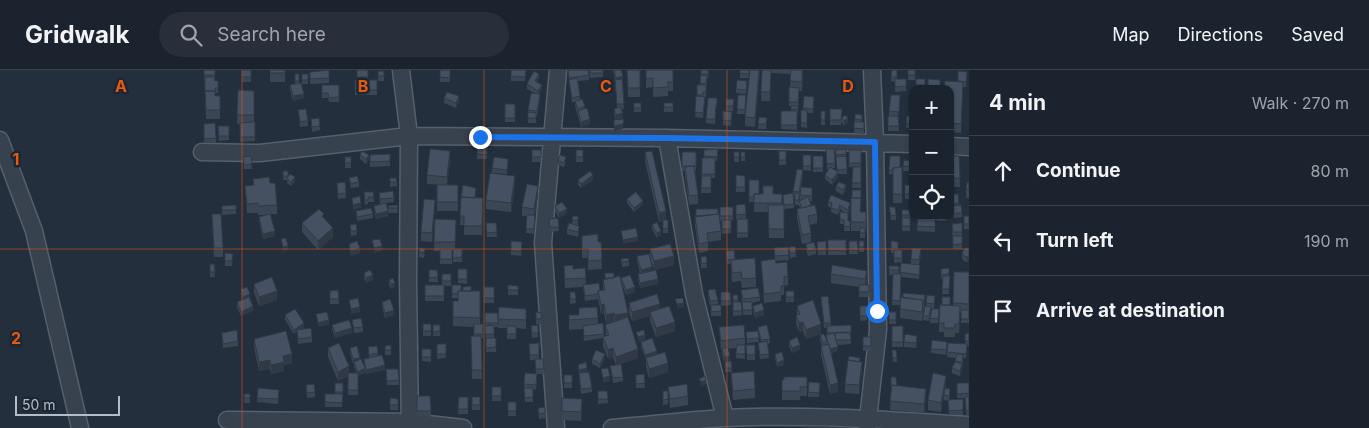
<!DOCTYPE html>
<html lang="en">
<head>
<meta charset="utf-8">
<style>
	:root { --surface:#1b232e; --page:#282f3a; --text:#f1f3f6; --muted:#a0a4aa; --line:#39404a }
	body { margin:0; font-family:Inter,sans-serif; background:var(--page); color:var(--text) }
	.controls { position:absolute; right:15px; top:15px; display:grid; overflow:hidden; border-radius:10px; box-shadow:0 1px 4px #0004 }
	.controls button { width:45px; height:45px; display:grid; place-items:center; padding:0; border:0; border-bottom:1px solid var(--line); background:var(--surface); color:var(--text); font:25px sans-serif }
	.scale { position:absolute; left:15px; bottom:12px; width:105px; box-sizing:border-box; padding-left:5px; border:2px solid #b4bcc9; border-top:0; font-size:14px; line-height:18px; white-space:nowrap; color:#b4bcc9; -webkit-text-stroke:4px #1d2633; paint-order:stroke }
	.stop { position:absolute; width:15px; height:15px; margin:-11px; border:4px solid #1a73e8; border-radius:50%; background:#fff }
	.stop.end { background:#1a73e8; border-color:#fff; box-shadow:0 1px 5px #0008 }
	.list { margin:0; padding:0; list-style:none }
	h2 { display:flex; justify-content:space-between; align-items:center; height:65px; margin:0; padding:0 20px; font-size:21px }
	h2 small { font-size:16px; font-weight:400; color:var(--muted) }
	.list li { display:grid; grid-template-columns:32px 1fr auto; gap:15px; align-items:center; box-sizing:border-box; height:70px; padding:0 20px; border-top:1px solid var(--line) }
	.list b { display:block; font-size:19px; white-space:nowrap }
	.list em { font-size:16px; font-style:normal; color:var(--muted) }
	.icon { flex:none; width:28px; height:28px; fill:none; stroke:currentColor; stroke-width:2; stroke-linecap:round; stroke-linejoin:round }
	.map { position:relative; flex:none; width:969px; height:358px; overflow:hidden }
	header { display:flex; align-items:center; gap:30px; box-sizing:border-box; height:70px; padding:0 25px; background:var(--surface); border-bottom:1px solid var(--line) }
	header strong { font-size:24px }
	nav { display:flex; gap:28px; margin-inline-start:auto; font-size:18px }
	.search { width:350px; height:45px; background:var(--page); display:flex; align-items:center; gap:12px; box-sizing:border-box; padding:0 18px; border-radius:28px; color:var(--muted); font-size:19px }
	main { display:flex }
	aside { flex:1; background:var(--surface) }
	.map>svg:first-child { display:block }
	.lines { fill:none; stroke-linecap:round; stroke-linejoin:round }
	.street-casing { stroke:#565f6c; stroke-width:19 }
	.street { stroke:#38414e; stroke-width:16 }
	.wall { fill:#3b4654 }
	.shaded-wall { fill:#303945 }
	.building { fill:#455162; stroke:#303945 }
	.route { stroke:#1a73e8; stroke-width:6 }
	.grid { fill:none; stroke:#e8590c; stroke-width:1; stroke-opacity:0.55 }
	.grid-label { font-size:16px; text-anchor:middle; font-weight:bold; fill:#e8590c; stroke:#1d2633; stroke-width:5; stroke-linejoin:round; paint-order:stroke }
</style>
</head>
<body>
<header>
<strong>Gridwalk</strong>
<div class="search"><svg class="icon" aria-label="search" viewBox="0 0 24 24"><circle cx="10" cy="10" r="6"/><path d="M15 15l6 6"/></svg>Search here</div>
<nav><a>Map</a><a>Directions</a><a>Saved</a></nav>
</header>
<main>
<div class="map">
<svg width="969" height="358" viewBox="0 0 969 358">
	<rect width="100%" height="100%" fill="#242f3e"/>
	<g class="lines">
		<defs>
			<path id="street" d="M401,0L409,66L408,211L410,358
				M667,68L694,224L725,348
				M0,70L34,161L80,358
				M950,76L969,77
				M202,82L260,83L409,66L667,68L913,74
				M227,350L410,352L463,358
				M556,358L543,173L558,0
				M612,358C650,355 688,350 726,348C807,344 888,350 969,355
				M867,358L878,260L875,72L872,0"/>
		</defs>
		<use href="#street" class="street-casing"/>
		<use href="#street" class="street"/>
	</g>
	<path class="wall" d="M204,0H215V11H218V23H215V26H220V49H206Z
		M242,0H251V12H242Z
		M270,0H285V12H270Z
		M329,0V13L310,14V2Z
		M357,0H368V10H377V25H355V10H357Z
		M440,0H450V12H440Z
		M511,0H526L525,11H511Z
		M568,0L589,5V10L578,11L580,30L585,38L590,54L581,57L575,36V32H572L569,12Z
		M589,0H603V7L590,8Z
		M613,0H621L623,11L624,39H621L623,48L616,50L614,44V39L617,38L615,10Z
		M627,0H640V27H628Z
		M646,0H673V21H668V26L653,27V17L646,18Z
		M701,0H709L708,9H707L706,27H705L703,48L695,47L697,26V15H700Z
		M740,0H749V8H740Z
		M760,0L755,57L745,56V47Z
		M762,0H803L802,21H799L798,44H797V60L781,59V41H791V36H789V32L791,4L771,3L770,31H761Z
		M897,0V9H906V21L895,22V12L891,11V7Z
		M908,0H915V10H908Z
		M378,1H384V11H378Z
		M295,4H299V13L304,28L293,31L290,20V15L295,14Z
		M302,4H308V14H302Z
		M967,7L966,17H963L961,63L950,62V19L958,12Z
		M539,9L537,12L542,19L539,24L540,29L537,46H536V53H528V40L534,23L527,19V14Z
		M916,9H925V19H916Z
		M928,9L940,10V19H928Z
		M322,15H339V32H329L328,28H322Z
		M747,15L746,24L736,23V19Z
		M238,20L254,21V53L255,52V71L240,72V54H237Z
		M738,25H746L745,44H737Z
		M804,26L814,27L813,43H807V58L801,57V40L803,41Z
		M444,28L459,31L456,38L444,33Z
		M717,28V38H716L715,54L706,53V49Z
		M726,29H734L733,41H726Z
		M900,30L898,47L899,61H888V46H889V41Z
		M634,33H641V42H634Z
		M664,33H673V42H664Z
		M505,34H515V52H505Z
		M830,39L842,48L848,53L844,56L842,53V50L841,55H830Z
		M298,40L308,51V56L300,57Z
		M723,41L732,42L731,56L723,55Z
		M821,41H825V55H821Z
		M855,44L862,45V52H864V64L854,63Z
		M907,46H913V58H906Z
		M759,47L767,48L766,59H758Z
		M311,49L320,56V60L312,62Z
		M215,53L216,73H204V54Z
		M218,56H229V70L219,71Z
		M477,75L487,76V89H477Z
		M718,79L717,91H715V108H711V123H701L702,88H704V80Z
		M826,79L835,93V98H832L837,101L835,80L846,79L847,104H838V107L832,115L825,109V105L829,99H827Z
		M532,80H541V92H532Z
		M576,80H583V92H576Z
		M849,80H861V118H852L853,97H849Z
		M779,81H786V95H779Z
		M645,82L666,150H668V163H663V151L659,152L645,91Z
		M682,82H696V101H694L698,125V134L689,135L685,106V101H682Z
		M734,82H739V92H734Z
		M741,82H745V91H741Z
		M390,84V96L370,97V85Z
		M360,85L369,90L366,94L360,89Z
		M803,85H811V101L803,100Z
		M251,86L252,99H244L243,87Z
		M813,86H823V102H813Z
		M890,86L900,97H902V133H893V104H889Z
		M950,86H959L960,117H950Z
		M345,87H351V98H345Z
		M450,90L447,115H458V141H437V115H441L427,114V105Z
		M904,90L913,91V101H903Z
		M558,91L566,92L564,97L558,95Z
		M508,94L507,104L492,103V98Z
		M283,101H288V107L295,112L291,116L287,113V110H283Z
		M736,105L745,106V122H736Z
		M803,105L799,131L800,130V125L812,118V131H809L811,136L817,144V153L810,155L811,163V172L802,174L797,148V139L800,138L799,135H795V126L793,125V121Z
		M349,108L359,112V117L351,118Z
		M390,108L397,112V116L390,117Z
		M253,109L270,113L277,135V144H271L275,166L263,169L259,151V147L267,145H258V143H247L245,116L253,115Z
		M578,110H593L581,118L578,115Z
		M749,110L759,124H782V135H783V125L794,134V138L784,139V168H769L768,142H754V132H749Z
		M337,113L346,123V128L338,129Z
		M969,113V128H966V119Z
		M515,115L511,142L486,139V130Z
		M905,115H910L909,129H905Z
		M836,116L846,120L843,125L836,121Z
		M861,120V142H866V161H865V168H860V161H851V128Z
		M364,122H373L374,132H368V134L365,135Z
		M476,122L475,128H483L482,165H464V155H460L461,127Z
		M379,123L394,128V132L386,133L388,146L376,149L374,140V136L380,134Z
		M950,124H958L959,135L962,142V147L954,148L953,138L951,139Z
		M538,125L535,145L534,164L526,163L527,146H522V137Z
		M627,129L643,135L634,142L627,133Z
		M828,132L850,137L848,143V151H850V161H844V154H840V142L845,143L840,139L838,145L831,142V138L828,137Z
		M745,134L746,149H736V135Z
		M236,135V144L222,145V136Z
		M397,135L398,143H388V136Z
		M555,136L567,143L559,148L555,141Z
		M720,137H733V150H731V163L722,164V151H720Z
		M889,137L896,145V150H891Z
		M435,139L432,172L421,171V162Z
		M902,140H910V161H902Z
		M356,141L373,144V148L357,151Z
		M212,144L223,178V187H214Z
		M718,144L721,161V170L708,172V181L699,183L695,156V147Z
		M573,146H578V155L579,160L578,167L567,164V159L572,154Z
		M926,146H935V162L917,161L918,147L926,148Z
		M937,146H947V151H937Z
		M964,146H969V159H964Z
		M558,148L559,161L550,162L549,149Z
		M435,149L456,150L455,179H462V192H453V181H452V194H440V181H434Z
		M737,149H748V167L737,168Z
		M302,153L333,167L318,180L302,162Z
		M486,153H496L497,167H487Z
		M962,153V179H953L952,154Z
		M356,154L357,165L351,166L350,155Z
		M652,155L661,165L657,168L652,159Z
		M582,166L598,172H601L602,199L588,200V188H582Z
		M828,170H846V185H828Z
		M511,171L522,172L521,186L511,185Z
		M826,171V185H818L817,172Z
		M849,171H857L858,184H849Z
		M859,171H864V182H859Z
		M891,171L898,172V180H902V192L894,193V183H891Z
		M349,174L360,183L351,186L349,178Z
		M806,174L816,180V184L808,186L806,179Z
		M788,177L789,190L775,191L776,193L788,206V215L784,216V225H781V231L764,233L761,191L775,189L774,178Z
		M789,177L796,183V187L790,188Z
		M650,179L674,195L654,200L650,188Z
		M969,179V191L967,192L964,191L962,188V183Z
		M734,180L735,190L756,208V217L742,218L741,211L732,212L731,194H727L726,181Z
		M419,182L425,184L424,188L419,187Z
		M225,183L233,184L232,196H225Z
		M921,184L919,195L920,200L919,209L901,207L900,235H892L893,205H889V196H899V204H900L901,193L911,194V189Z
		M637,186L652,201L658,214L640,218L638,209V204L640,203L637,191Z
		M706,186L707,198H701V187Z
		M621,189L629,191V196L622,197Z
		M210,194H214L215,207H210Z
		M832,195L867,210L866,215H869V227H859V217L831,213V204Z
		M564,196L573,199L585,198L586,215L600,220H603V210L605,209V203L621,212V208L635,222L626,225L622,214L628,247L638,288L617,295L623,307V311L613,313L610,296L616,295L613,287L608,289L603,276V268L584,271L583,259L569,260V245H579V238L598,248V254L603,253L604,266H606L605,255L606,254L604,243L601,244L598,229L585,231L583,217L565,218Z
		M949,198V224H942L943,209H941V199Z
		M458,199H467V214L458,213Z
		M429,200H437L438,212H429Z
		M954,202H969V253H961V243H960L959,263H955V267H944V262H939V253L950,235H953Z
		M364,203L373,210L366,213L364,207Z
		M442,204H451V216H444V231H425V215H442Z
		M389,210L395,217L391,219L389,215Z
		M254,214L277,230L259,236L254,223Z
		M452,215L461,221H480V254L483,264V268H481L482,309H472L471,266H474V257L453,256V231H458V228H452Z
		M508,215L518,216V225H508Z
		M484,217H494V233H484Z
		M241,219L250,229L253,241L241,246L237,237V232L243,230L241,224Z
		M338,220L339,234H330V221Z
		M708,220L718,230V234L713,235H721V246H711V236H710L708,225Z
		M741,220L760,227V231L752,233V245H743Z
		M786,221H794V232H786Z
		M570,222H575L576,233L570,234Z
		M721,222H730L731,235L721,236Z
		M733,225H738V232H741L742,245L733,246Z
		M828,226L831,255L851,262V274L837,275L838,281L831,283L838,322L830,324L821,285V276H822L820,270V265L826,270L827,265V258H824L821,227Z
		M925,230L922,251L900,248V239Z
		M935,230L934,239L931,238L929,251L923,250V246L926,236V233Z
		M382,232L394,245L385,248L382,237Z
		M629,233L660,239L675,261L656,267L650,251V246L632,251L629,243Z
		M753,236L764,245L755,248L753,241Z
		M797,236L821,264L806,269L803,261L799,262L796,254V245H797Z
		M860,236H872V246H867V250L860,251Z
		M499,237L526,239V259L516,258V269H507V258H498Z
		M536,242L542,243L541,254H536Z
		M889,242H896V254H889Z
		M485,243H498V257H494V268H496V282H486Z
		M939,244L938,253H930V248Z
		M285,245L304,258L301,260L312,267V272L298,274L297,262L294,264L285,250Z
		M352,250L363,257V262L354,263Z
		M423,254H431V266H423Z
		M332,255L352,263L335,268L332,259Z
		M433,255H440V266H433Z
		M538,255V267L532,268L531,256Z
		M892,256H903V277H892Z
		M719,257L745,268V289L736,288V278L728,279L730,291L725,292L731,291L732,302H725V292H724L722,284V279L721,280Z
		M758,257L770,269V273L768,274L769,288L760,289L758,273L761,272L758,262L759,272L747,273L746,262L758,261Z
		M222,263L238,271V276L223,278Z
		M969,263V276H967L966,288H963L962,299L960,306L952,303V298L955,292L956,288L947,287V282L965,274V264Z
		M863,267H871V280L863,281Z
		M254,269L292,293L284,295V301L271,304L270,299L259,301L254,278Z
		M917,270L916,278L904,277V272Z
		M789,271L800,279L792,283L789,276Z
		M641,272L657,284L668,302L649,308L646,297V290L641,277Z
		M947,272L946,285L931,283V279Z
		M539,273V289H543L544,304H536L535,290H530L529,274Z
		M437,274H446V288L437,289Z
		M391,275V285H385V276Z
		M746,275H755V290H747Z
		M368,277L378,283V286L385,300L366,304L365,300V303L358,306V325H348V306L338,311L328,287V278L349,303H357L354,297V294H353L350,283V278L360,289L365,296L364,289L369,288Z
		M422,279H431V292L422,291Z
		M892,280H896L897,292H893Z
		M775,284L784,295L777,297L775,288Z
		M605,288L600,298L592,294V289Z
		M860,292L862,301L859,324L845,323V314Z
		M578,295L587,302L592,318V322L581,324L579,308V303Z
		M386,299H398L399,315H387Z
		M731,303L755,319V328L733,330Z
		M644,304L645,318H636V305Z
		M564,305H572V318H564Z
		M807,307V326H800V330H782V310Z
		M891,307L897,316L926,328L924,343L890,340L891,321Z
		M537,309L536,320L533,319V332H525L524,314Z
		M809,312L820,313L819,327H808Z
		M335,313H343L342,337H325V324H335Z
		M957,313H969V345H966L965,328H957Z
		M306,315L315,322V327L307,328Z
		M946,315L944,323L950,324L949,330L963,329V345H949L948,331L944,330V325L941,342L928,340V330Z
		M492,317H501V331H492Z
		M668,317L688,326V335L670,338Z
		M258,318L279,325L278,334L257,332Z
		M598,321H607L608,333L598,334Z
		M663,321H668V334L663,335Z
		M244,324H250V333H244Z
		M417,326H430L431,346H417Z
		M459,327H468V344H458Z
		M472,327H480V340H472Z
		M390,328L398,329V340H390Z
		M508,332H516V346H508Z
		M538,338L545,343V348L539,349Z
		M582,338L581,351L562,350V341Z"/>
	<path class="shaded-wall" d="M759,0H760L755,57V48Z
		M539,4V9L535,16V11Z
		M623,6V11L616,13V8Z
		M542,15V19L538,26V21Z
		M304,24V28L293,31V26Z
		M459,26V31L456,38V33Z
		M623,43V48L616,50V45Z
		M848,48V53L844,56V51Z
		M590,49V54L581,57V52Z
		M624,49L623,59L614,61V56Z
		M450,81V90L447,116V107Z
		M369,85V90L366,94V89Z
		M838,102V107L832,115V110Z
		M593,105V110L581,118V114Z
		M515,106V115L511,142V133Z
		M295,107V112L291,116V112Z
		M846,115V120L843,125V120Z
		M538,116V125L534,148V139Z
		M435,130V139L432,172V163Z
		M643,131V135L634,142V138Z
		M361,133V138L353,140V135Z
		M850,133V137L848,145V140Z
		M567,139V143L559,148V143Z
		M388,141V146L376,149V144Z
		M666,141V150L659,152V143Z
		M333,158V167L318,180V171Z
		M275,161V166L263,169V164Z
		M661,161V165L657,168V163Z
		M638,167V171L623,174V170Z
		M288,176V180L283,182V177Z
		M382,176V181L374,183V178Z
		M360,178V183L351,186V181Z
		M674,186V195L654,200V191Z
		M967,187H969V191L967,192Z
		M652,197V201L641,204V200Z
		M867,201V210L865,218V209Z
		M373,205V210L366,213V208Z
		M658,209V214L640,218V213Z
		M395,213V217L391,219V214Z
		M635,217V222L626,225V220Z
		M277,221V230L259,236V227Z
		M250,224V229L243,231V227Z
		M923,230V239L922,251V242Z
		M684,233V237L677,239V234Z
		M604,234V243L601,244V235Z
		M660,234V243L650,242V246L632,251V242Z
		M253,236V241L241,246V242Z
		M360,237V242L351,244V239Z
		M394,240V245L385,248V243Z
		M764,240V245L755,248V243Z
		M614,243V252L606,254V245Z
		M628,243V252L615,254V245Z
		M329,250V255L318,257V253Z
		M675,252V261L656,267V258Z
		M803,252V261L799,262V253Z
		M304,253V258L294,264V260Z
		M821,254V264L806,269V260Z
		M352,258V263L335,268V263Z
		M645,265V270L638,272V267Z
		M800,275V279L792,283V278Z
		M838,277V281L830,283V279Z
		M613,278V287L608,289V280Z
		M638,279V288L616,296V287Z
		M657,281V286L646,288L645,290V285Z
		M292,284V293L284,295V301L271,304V295L283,286Z
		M605,284V288L600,298V294Z
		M963,285L962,299L960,306V301Z
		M730,286V291L724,292V287Z
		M360,288V292H354V294H353V289Z
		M270,290V299L259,301V292Z
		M784,290V295L777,297V293Z
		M862,292V301L859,324V315Z
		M668,293V302L649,308V299Z
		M385,295V300L366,304V300Z
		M349,296V305L338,311V302Z
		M365,298V303L358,306V302Z
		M587,298V302L579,304V300Z
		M610,306V311L603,313V308Z
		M946,306V315L941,342V333Z
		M706,310V314L701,317V312Z
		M838,313V322L830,324V315Z
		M926,319V328L924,343V334Z"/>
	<path class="building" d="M204,0H215V5H204Z
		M242,0H251V7H242Z
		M270,0H285V3H270Z
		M329,0V8L310,9V2Z
		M357,0H368V7H357Z
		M440,0H450V8L440,7Z
		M511,0H526L525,7L511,6Z
		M568,0H588L589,5L569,8Z
		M590,0H603V3H590Z
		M614,0H621L623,6L616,8Z
		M627,0H640V18H628Z
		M646,0H673V12H668V17L653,18V8L646,9Z
		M701,0H708V4H701Z
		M740,0H749V4L740,3Z
		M750,0H759L755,48L745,47Z
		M762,0H771L770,22H761Z
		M791,0H802V12L790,11Z
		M892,0H897V7H891Z
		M908,0H915V5H908Z
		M378,1H384V6H378Z
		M534,1L539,4L535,11L542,15L538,21L527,14Z
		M958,1L967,2L966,12L958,11Z
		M295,4H299V11H295Z
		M302,4H308V10H302Z
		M701,5L707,6L706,14L700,13Z
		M205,7H214L215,11H218V18H215V21H205Z
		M577,8L580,26L572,28L569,10Z
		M622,9L624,34H617L615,10Z
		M895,9H906V16L895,17Z
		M916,9H925V15H916Z
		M928,9L940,10V18L928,17Z
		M355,10H377V20H355Z
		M737,10L747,11L746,20L736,19Z
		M945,11L963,12L961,54L950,53V19H944Z
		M301,13L304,24L293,26L290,15Z
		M322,15H339V27L329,28L328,23H322Z
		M697,15H706V22H703V25H697Z
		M789,17L799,18L798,32H789Z
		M238,20L254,21V45H237Z
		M205,21H215V26H220V40H206Z
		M447,22L459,26L456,33L444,28Z
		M531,23L540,24L537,41L528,40Z
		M738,25H746L745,40L737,39Z
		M891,25H900L899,42L889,41Z
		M696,26L705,27L703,43L695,42Z
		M804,26L814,27L813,39L803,38Z
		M708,28H717V34H716L715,49H706Z
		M582,29L585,36L578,39L575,32Z
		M726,29H734L733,36H726Z
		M634,33H641V38H634Z
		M664,33H673V37H664Z
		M505,34H515V48H505Z
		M791,36H798V39H791Z
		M620,37L623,43L616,45L614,39Z
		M587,38L590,49L581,52L578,41Z
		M306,39L308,51L300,52L298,40Z
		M830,39H842L841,50H830Z
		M801,40L807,41V53H801Z
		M723,41L732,42L731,51L723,50Z
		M781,41H797V55H781Z
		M821,41H825V50H821Z
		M528,42L536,43V48H528Z
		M855,44L862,45V50L855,49Z
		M845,45L848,48L844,51L842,48Z
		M888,46H898L899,56H888Z
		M907,46H913V54L906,53Z
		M759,47L767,48L766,54H758Z
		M319,48L320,56L312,57L311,49Z
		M624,49L623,54L614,56V50Z
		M255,52V67H240V53Z
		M854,52H864V59L854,58Z
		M215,53L216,68L204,69V54Z
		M218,56H229V66H219Z
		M477,75L487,76V85L477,84Z
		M430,79L450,81L447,107L427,105Z
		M718,79L717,87L704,86V80Z
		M826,79H834L835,93L827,94Z
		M846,79V84L836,85L835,80Z
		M532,80H541V87H532Z
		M576,80H583V87H576Z
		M849,80H861V93H849Z
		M362,81L369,85L366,89L360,85Z
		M652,81L666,141L659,143L645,82Z
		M779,81H786V90H779Z
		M682,82H696V96H682Z
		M734,82H739V87H734Z
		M741,82H745V87H741Z
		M390,84V91L370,92V85Z
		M560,85L566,87L564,93L558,91Z
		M803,85H811V96H803Z
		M251,86L252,94L244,95L243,87Z
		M813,86H823V98H813Z
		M846,86L847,99L837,100L836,87Z
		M890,86H900V97L893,98V100H889Z
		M950,86H959L960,108H950Z
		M345,87H351V93H345Z
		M494,87L508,89L507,100L492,98Z
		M702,88H715V104H702Z
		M904,90L913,91V97L903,96Z
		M694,96L698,125L689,126L685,97Z
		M830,97L838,102L832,110L825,105Z
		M853,97H861V113H852Z
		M902,97V124H893V98Z
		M797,99L803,100L799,122L793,121Z
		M283,101H288V106H283Z
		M590,101L593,105L581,114L578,110Z
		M490,103L515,106L511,133L486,130Z
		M290,104L295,107L291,112L287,108Z
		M736,105L745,106V117H736Z
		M357,106L359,112L351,114L349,108Z
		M702,106H711V118H701Z
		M269,107L270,113H275L277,135L258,136V133L247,134L245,116L254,115L253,109Z
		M390,108H396L397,112H390Z
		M749,110H759V124H754V127H749Z
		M345,112L346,123L338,124L337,113Z
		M839,112L846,115L843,120L836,116Z
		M967,112L969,113V119H966Z
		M527,114L538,116L534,139L522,137Z
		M437,115H458V132H437Z
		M463,115L476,118L475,128L461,127Z
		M905,115H910L909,124H905Z
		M763,116H773V124H782V133H754V124H763Z
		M801,117L812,118V126L800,125Z
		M852,120H861V131V128H852Z
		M393,121L394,128L380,129L379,123Z
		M364,122H373L374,127H368V130H365Z
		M636,122L643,131L634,138L627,129Z
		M793,123L794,134L784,135L783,125Z
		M795,123H799V130H795Z
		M950,124H958L959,133L951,134Z
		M831,125L850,133L848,140L840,135L838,140L831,138L832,133L828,132Z
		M360,126L361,133L353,135L352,128Z
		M461,127L483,128L482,156H464V146H460Z
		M808,127L811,135L802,138L799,131Z
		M851,128H861L860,142H866V152H851Z
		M424,129L435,130L432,163L421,162Z
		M562,132L567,139L559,143L555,136Z
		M386,133L388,141L376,144L374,136Z
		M745,134L746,144L736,145V135Z
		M236,135V140H222V136Z
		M397,135L398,138H388V136Z
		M768,135H784V159H769Z
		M815,135L817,144L808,146L811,163L802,165L797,139Z
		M961,135L962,142L954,144L953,136Z
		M720,137H733V146H720Z
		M889,137H895L896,145L891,146Z
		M371,138L373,144L357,147L356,141Z
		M319,139L324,144L322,146L333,158L318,171L302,153Z
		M696,139H718V144L696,146Z
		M902,140H910L909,145H902Z
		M840,142L848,143V151H850V157L844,156V150L840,149Z
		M212,144H221L223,178H214Z
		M270,144L275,161L263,164L259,147Z
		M719,144L721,161L707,163L708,172L699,174L695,147Z
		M527,145H535L534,159H526Z
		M573,146H578V150H572Z
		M964,146H969V154H964Z
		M918,147L935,148V157L917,156Z
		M558,148L559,157H550L549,149Z
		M902,148H910V156H902Z
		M435,149L456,150L455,172H434Z
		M737,149H748V163H737Z
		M663,150H668V158L663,159Z
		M722,150H731V159H722Z
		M657,152L661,161L657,163L652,155Z
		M486,153H496L497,162L487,163Z
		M569,153L579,156L578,162L567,159Z
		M962,153V162H953L952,154Z
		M356,154L357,161H351L350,155Z
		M636,158L638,167L623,170L621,161Z
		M860,158H865V163H860Z
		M598,164V172H601L602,190L588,191V179H582V166Z
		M953,166H962V174L953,175Z
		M286,168L288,176L283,177L281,169Z
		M380,169L382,176L374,178L372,170Z
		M828,170H846V181L828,180Z
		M357,171L360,178L351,181L349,174Z
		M511,171L522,172L521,181H511Z
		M826,171V180L818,181L817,172Z
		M849,171H857L858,180H849Z
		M859,171H864V177H859Z
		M891,171L898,172V179L891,178Z
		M814,172L816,180L808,181L806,174Z
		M670,174L674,186L654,191L650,179Z
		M795,176L796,183H790L789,177Z
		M788,177L789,185L775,186L774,178Z
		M420,178L425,179L424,183L419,182Z
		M912,178L921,179L919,190L911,189Z
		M967,178L969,179V187H967L964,186L962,183L964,179Z
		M440,179H452V189H440Z
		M453,179H462V187L453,188Z
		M734,180L735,189L727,190L726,181Z
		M894,180H902V188H894Z
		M225,183L233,184L232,191H225Z
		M649,184L652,197L641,200L637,186Z
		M706,186L707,193H701V187Z
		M628,188L629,191L622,192L621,189Z
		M755,188L756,208L742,209L741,202L732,203L731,190Z
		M775,189L776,193L787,192L788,206L784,207V216H781V222L764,224L761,191Z
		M901,193L920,195L919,205L900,202Z
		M210,194H214L215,202H210Z
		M573,195V199L585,198L586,208L565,209L564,196Z
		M832,195L867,201L865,209L831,204Z
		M889,196H899V200H889Z
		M949,198V204L941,205V199Z
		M458,199H467V209H458Z
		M370,200L373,205L366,208L364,203Z
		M429,200H437L438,207L429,208Z
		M656,200L658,209L640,213L638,204Z
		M954,202H969V234L953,233Z
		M605,203H614V208H605Z
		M442,204H451V211H442Z
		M893,204H901L900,231L892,230Z
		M630,205L635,217L626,220L621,208Z
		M620,206L628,243L615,245L614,243L606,245L604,234L601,235L598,221L605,220L603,210Z
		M943,206H950L949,219H942Z
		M272,207L277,221L259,227L254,214Z
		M393,208L395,213L391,214L389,210Z
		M599,213L600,220L598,221V224L585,226L583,215Z
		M425,215H444V226H425Z
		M452,215H461V221H458V223L452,224Z
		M508,215L518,216V220H508Z
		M859,215H869V222H859Z
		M471,216V221H463V217Z
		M247,217L250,224L243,227L241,219Z
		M484,217H494V228H484Z
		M758,218L760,227L743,229L741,220Z
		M715,219L718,230L710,231L708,220Z
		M338,220L339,229H330V221Z
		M458,221H480V248L453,247V231H458Z
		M786,221H794V227H786Z
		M570,222H575L576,229H570Z
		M721,222H730L731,231H721Z
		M903,223L925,225L924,233H923V230L903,228Z
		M657,224L660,234L632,242L629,233Z
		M733,225H738V230H733Z
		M927,225L935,226L934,234L926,233Z
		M828,226L831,253H824L821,227Z
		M249,227L253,236L241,242L237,232Z
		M901,227L923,230L922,242L900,239Z
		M942,227H950V235H942Z
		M358,228L360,237L351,239L349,230Z
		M683,228L684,233L677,234L675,229Z
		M390,229L394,240L385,243L382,232Z
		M813,230L821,254L806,260L803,252L799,253L796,245L800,244L797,236Z
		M733,232H741L742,241H733Z
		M742,232H752V240H743Z
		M762,233L764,240L755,243L753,236Z
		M711,235H721V241L711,242Z
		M940,235L960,236L959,254H955V258H944V253H939Z
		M669,236L675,252L656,258L650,242Z
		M860,236H872V241H867V246H860Z
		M925,236L931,237L929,246H923Z
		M499,237L526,239V250L498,249Z
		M597,237L598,248L569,250V245H579V238Z
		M295,239L304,253L294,260L285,245Z
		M932,239H939L938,249L930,248Z
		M961,240H969V249H961Z
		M327,242L329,250L318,253L316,244Z
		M536,242L542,243L541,249H536Z
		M889,242H896V250H889Z
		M485,243H498V253H485Z
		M628,247L638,279L616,287L613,278L608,280L603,267L609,265L605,255Z
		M361,248L363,257L354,258L352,250Z
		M349,250L352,258L335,263L332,255Z
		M603,253L604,264L584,266L583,256Z
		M423,254H431V261H423Z
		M474,254H483V264H474Z
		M433,255H440V261L433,262Z
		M494,255V264H485V256Z
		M538,255V263H532L531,256Z
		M744,255L745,268L721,271L719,257Z
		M767,255L770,269L761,270L758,257Z
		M851,255V262L827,263V256Z
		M507,256H516V264H507Z
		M892,256H903V272H892Z
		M311,258L312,267L298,269L297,260Z
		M237,260L238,271L223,274L222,263Z
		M644,260L645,265L638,267L636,262Z
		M286,261L292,284L283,286L284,292L271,295L270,290L259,292L254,269Z
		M758,261L759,268L747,269L746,262Z
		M834,263L838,277L830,279L826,265Z
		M835,263H850L851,270H836Z
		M969,263V271H965V264Z
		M824,264L827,271L823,273L820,265Z
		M905,264L917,266L916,273L904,272Z
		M471,266H481L482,300H472Z
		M797,267L800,275L792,278L789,271Z
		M863,267H871V276H863Z
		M486,268H496V277L486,278Z
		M652,268L657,281L645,285L641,272Z
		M932,270L947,272L946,280L931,279Z
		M767,271L769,284L760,285L758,273Z
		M339,273L349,296L338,302L328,278Z
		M539,273V285H530L529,274Z
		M948,273L967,274L966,284L947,282Z
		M437,274H446V284H437Z
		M829,274L838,313L830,315L821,276Z
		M391,275V280H385V276Z
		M737,275H745V284H736Z
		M746,275H755V285H747Z
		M357,276L360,288L353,289L350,278Z
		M377,276L378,283L369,285L368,277Z
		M728,277L730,286L724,287L722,279Z
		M422,279H431V287H422Z
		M596,280L605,284L600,294L592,289Z
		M892,280H896L897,288H893Z
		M665,282L668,293L649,299L646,288Z
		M782,282L784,290L777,293L775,284Z
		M957,284L963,285L962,292L955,291Z
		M382,285L385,295L366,300L364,289Z
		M849,286L860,288L859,292L848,290Z
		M361,289L365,298L358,302L354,292Z
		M535,289H543L544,299H536Z
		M848,290L862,292L859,315L845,314Z
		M731,291L732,298H725V292Z
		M586,292L587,298L579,300L578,295Z
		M955,292L962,294L960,301L952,298Z
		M621,294L623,307L613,308L610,296Z
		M608,298L610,306L603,308L601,299Z
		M386,299H398L399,310L387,311Z
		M754,301L755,319L733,321L731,303Z
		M589,302L592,318L581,319L579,303Z
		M348,303H358V320H348Z
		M525,303L537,304L536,315L524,314Z
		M933,303L946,306L941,333L928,330Z
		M644,304L645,313L636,314V305Z
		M564,305H572V313H564Z
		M705,306L706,310L701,312L699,309Z
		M784,307H807V317H800V321H782V310H784Z
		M891,307H896L897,316L892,315L891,316Z
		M809,312L820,313L819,323L808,322Z
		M335,313H343V322H335Z
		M957,313H969V323L957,324Z
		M314,314L315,322L307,323L306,315Z
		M687,314L688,326L670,329L668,317Z
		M892,315L926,319L924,334L890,331Z
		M492,317H501V326H492Z
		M258,318L279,320L278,329L257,328Z
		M524,318H533V327L525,328Z
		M945,318L950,319L949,326L944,325Z
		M598,321H607L608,329H598Z
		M663,321H668V329L663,330Z
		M244,324H250V328H244Z
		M325,324H343L342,333L325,332Z
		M417,326H430L431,341H417Z
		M969,326V340L966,341L965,327Z
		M459,327H468V339H458Z
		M472,327H480V335H472Z
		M390,328L398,329V335H390Z
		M562,328L582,329L581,342L562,341Z
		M963,329V340L949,341L948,330Z
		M508,332H516V341H508Z
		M545,337V343L539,344L538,338Z
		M803,357H829V358H803Z"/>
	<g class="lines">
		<path class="route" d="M480,67L667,68L875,72L877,241"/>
	</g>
	<path class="grid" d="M242,0V358M484,0V358M727,0V358M0,179H969"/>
	<g class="grid-label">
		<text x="121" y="22">A</text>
		<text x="363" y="22">B</text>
		<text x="606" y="22">C</text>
		<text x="848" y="22">D</text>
		<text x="16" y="95">1</text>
		<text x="16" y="274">2</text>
	</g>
</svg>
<div class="controls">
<button>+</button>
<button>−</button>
<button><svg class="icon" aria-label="locate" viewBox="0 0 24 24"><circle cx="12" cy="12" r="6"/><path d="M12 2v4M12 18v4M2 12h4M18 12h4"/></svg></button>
</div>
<div class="scale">50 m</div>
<div class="stop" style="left:877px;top:241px"></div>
<div class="stop end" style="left:480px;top:67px"></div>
</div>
<aside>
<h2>4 min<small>Walk · 270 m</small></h2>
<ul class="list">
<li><svg class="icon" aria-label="ahead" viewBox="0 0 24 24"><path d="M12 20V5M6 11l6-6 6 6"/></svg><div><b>Continue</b></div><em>80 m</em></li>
<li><svg class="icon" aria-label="left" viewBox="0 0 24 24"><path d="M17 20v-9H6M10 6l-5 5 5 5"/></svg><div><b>Turn left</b></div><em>190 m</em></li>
<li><svg class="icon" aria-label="arrive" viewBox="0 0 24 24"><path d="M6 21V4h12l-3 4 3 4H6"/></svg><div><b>Arrive at destination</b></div></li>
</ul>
</aside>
</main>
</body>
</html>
